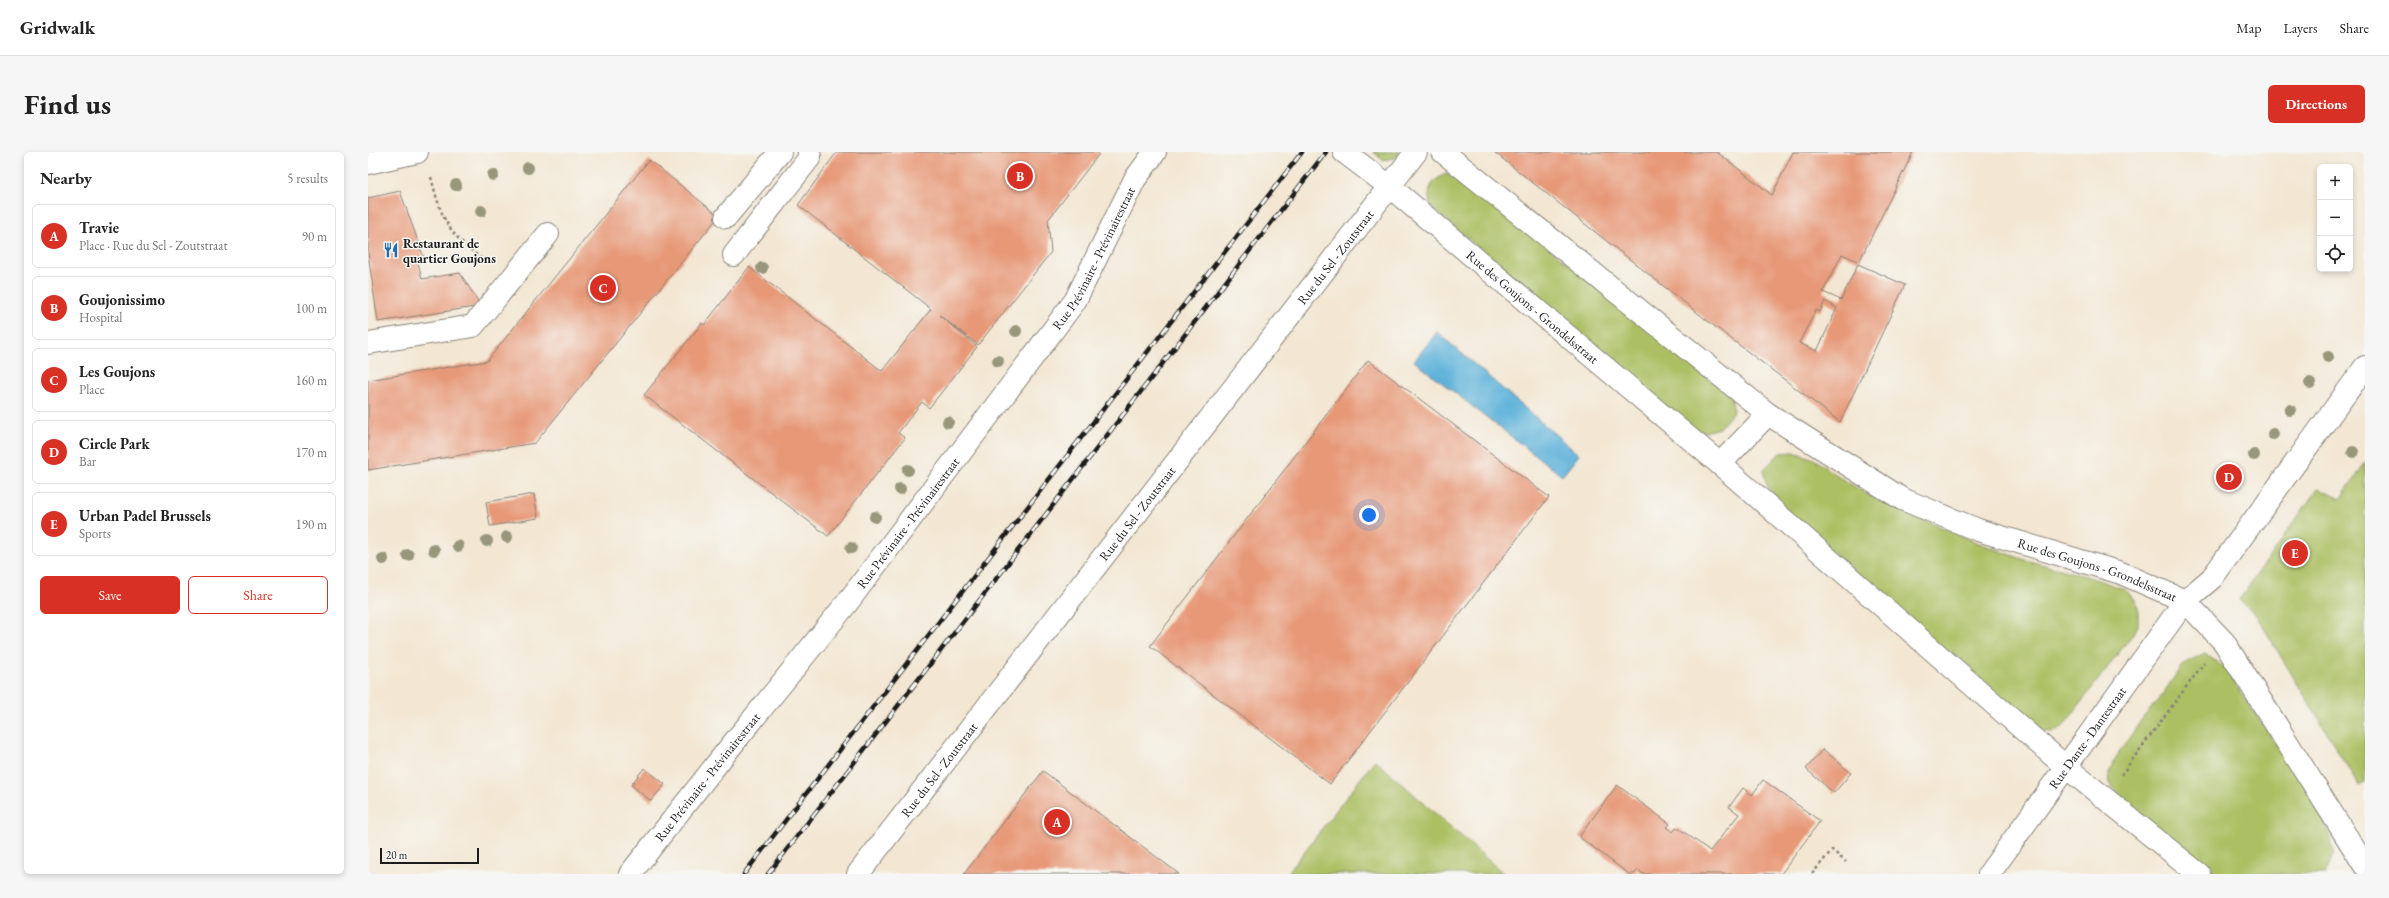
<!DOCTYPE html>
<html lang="en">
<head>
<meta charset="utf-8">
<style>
	:root { --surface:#fff; --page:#f6f6f6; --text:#222; --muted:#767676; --line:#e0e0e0; --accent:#d93025 }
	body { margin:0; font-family:"EB Garamond",serif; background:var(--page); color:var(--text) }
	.controls { position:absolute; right:12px; top:12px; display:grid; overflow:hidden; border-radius:6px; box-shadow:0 2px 6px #0003 }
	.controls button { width:36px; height:36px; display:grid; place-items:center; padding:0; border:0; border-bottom:1px solid var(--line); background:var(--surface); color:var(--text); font:20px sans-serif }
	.scale { position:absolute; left:12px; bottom:10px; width:99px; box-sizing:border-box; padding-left:4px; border:2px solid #1c1c1c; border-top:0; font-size:11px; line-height:14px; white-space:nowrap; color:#1c1c1c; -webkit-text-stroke:3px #f6f6f2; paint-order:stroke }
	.you { position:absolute; left:1001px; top:363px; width:14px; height:14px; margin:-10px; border:3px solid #fff; border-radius:50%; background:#1a73e8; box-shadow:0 0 0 6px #1a73e833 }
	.badge { display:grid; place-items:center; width:26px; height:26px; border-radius:50%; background:var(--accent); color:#fff; font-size:13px; font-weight:700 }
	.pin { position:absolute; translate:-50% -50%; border:2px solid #fff; box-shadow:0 1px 4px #0006 }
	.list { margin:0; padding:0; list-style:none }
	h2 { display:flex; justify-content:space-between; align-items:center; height:52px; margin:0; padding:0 16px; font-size:17px }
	h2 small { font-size:13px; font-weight:400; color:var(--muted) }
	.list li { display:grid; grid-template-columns:26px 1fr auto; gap:12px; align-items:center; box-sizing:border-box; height:64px; margin:0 8px 8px; padding:0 8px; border:1px solid var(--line); border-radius:6px }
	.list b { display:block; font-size:15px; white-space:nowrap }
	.list p { margin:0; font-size:13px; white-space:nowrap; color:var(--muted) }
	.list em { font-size:13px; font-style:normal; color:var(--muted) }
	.actions { display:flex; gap:8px; padding:12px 16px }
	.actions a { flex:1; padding:9px 0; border:1px solid var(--accent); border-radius:6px; text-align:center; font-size:14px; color:var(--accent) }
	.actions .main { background:var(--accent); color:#fff }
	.icon { flex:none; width:22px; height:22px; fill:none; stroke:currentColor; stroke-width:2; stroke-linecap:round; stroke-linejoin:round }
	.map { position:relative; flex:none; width:1997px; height:722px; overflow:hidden; border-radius:6px }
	header { display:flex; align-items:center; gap:24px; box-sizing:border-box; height:56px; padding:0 20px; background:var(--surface); border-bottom:1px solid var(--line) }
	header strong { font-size:19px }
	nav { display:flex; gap:22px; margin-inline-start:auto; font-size:14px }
	.intro { display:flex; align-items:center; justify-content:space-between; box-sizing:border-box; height:96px; padding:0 24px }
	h1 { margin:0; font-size:28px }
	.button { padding:10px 18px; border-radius:6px; background:var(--accent); color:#fff; font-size:14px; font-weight:700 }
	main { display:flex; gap:24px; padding:0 24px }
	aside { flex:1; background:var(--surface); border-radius:6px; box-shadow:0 2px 6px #0003 }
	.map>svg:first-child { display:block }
	.green { fill:#acc064; stroke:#646e40 }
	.water { fill:#5eb2da; stroke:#3d677b }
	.building { fill:#e79877; fill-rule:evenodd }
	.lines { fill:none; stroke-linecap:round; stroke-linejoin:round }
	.minor-casing { stroke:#888278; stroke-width:24 }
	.path { stroke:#888278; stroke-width:2.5; stroke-dasharray:3 3; stroke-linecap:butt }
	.minor { stroke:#fff; stroke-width:22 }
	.rail-casing { stroke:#1c1c1c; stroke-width:4.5 }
	.rail { stroke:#f6f6f2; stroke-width:3; stroke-dasharray:9; stroke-linecap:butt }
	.tree { fill:#98977c }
	.labels { text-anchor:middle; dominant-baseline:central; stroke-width:3; stroke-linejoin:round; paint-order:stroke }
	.poi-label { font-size:13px; font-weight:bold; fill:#1c1c1c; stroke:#f6f6f2; text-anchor:start }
	.street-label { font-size:13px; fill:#1c1c1c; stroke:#f6f6f2 }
</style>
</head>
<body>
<header>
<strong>Gridwalk</strong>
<nav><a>Map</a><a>Layers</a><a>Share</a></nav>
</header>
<div class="intro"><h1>Find us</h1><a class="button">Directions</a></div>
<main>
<aside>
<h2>Nearby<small>5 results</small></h2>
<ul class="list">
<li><span class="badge">A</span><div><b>Travie</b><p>Place · Rue du Sel - Zoutstraat</p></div><em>90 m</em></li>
<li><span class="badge">B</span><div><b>Goujonissimo</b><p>Hospital</p></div><em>100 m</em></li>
<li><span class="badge">C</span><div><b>Les Goujons</b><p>Place</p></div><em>160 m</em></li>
<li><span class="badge">D</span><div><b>Circle Park</b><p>Bar</p></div><em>170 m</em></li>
<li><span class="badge">E</span><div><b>Urban Padel Brussels</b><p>Sports</p></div><em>190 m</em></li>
</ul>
<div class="actions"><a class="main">Save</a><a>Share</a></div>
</aside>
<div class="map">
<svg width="1997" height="722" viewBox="0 0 1997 722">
	<rect width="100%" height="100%" fill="#f6f6f2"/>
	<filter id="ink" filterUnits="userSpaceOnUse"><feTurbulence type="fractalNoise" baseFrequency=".025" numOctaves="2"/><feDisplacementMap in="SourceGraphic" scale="8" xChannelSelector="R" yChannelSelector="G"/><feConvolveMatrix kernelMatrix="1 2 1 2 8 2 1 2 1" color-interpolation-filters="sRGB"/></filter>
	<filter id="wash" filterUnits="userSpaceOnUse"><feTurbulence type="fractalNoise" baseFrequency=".012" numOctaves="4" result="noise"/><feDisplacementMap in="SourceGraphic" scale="16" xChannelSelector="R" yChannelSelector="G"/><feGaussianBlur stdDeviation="0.9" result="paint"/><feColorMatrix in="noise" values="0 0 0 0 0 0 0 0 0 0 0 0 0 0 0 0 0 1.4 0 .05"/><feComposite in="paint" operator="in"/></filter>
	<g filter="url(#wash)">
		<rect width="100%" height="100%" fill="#f3e7d3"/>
		<path class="green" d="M1005,0H1032L1027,6L1015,8Z
			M1078,22L1096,27L1363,244L1365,257L1364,262L1351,276L1337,280L1319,275L1062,54C1059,37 1062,29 1078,22Z
			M1426,300L1446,307L1469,324L1509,348L1608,390L1657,408L1718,424L1756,437L1766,446L1770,455V474L1765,482L1693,577L1685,580L1669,578L1422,363C1411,349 1395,336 1396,317L1412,301Z
			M1997,311V630L1991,634L1888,463L1871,448L1950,336L1972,347Z
			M1837,501L1856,516L1953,658L1966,701L1957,722H1847L1752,645L1742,631L1741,621L1747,607L1774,567L1794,543L1815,512Z
			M1007,608L1136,722H919Z"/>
		<path class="water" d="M1069,180L1211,303L1194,324L1046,209Z"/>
		<g id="blocks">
			<path class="building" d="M469,0H728L731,2L680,68L683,100L610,193L571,163L609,195L561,256L554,250L530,281L537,286L460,384L276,243L334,171L336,173L381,115L514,219L563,157L430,53Z
				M1126,0H1349L1404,43L1425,0H1545L1491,110L1474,102L1455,140L1473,148L1490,112L1537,133L1472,270L1341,170ZM1457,149L1469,156L1449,199L1431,191L1448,158L1452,160Z
				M281,8L351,64L167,291L0,318V228L119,209Z
				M32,39L56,106L49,107L54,127L92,121L113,154L10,170L0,101V46Z
				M1000,208L1181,345L962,632L782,494Z
				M166,342L170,366L122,374L118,350Z
				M1455,597L1483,621L1466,641L1438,617Z
				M276,616L297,632L283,649L263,633Z
				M675,619L811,722H596Z
				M1395,628L1452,669L1413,722H1275L1270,718L1266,722H1261L1211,685L1249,633L1302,672L1299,675L1305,680L1309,675L1342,699L1371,662L1361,655L1375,636L1384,643Z"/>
		</g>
	</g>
	<g filter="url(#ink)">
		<use href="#blocks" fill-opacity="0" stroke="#888278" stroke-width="1"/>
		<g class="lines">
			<defs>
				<g id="minor">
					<path id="s1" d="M976,0L1021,34L1352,312L1698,615L1831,722"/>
					<path id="s2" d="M1075,0L1400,262L1534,347L1610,378L1753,421L1817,449L1856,490L1997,714"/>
					<path d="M0,11L49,0"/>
					<path d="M358,65L412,0"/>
					<path d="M366,103L442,5L441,0"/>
					<path d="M0,191L105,174L180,82"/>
					<path d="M1352,312L1400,262"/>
					<path id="s3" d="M262,722L359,599L479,451L707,149L767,27L787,0"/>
					<path id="s4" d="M490,722L1048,0"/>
					<path id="s5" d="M1621,722L1817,449L1844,426L1997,215"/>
				</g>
			</defs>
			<use href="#minor" class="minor-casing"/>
			<path class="path" d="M63,25C75,72 80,81 119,111
				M1753,623L1836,511
				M1444,722L1464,698L1478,710"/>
			<use href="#minor" class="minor"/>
			<defs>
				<path id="rail" d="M376,722L934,0
					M400,722L958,0"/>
			</defs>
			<use href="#rail" class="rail-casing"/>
			<use href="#rail" class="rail"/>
		</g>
		<g class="tree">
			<circle cx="160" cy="16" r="6"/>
			<circle cx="125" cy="23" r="6"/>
			<circle cx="88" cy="33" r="6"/>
			<circle cx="113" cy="59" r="6"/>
			<circle cx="394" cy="116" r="6"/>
			<circle cx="648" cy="179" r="6"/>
			<circle cx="1960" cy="205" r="6"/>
			<circle cx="630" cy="209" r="6"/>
			<circle cx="1942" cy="231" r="6"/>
			<circle cx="1922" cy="258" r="6"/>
			<circle cx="580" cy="270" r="6"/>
			<circle cx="1905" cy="282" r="6"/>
			<circle cx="1985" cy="300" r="6"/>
			<circle cx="1886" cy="303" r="6"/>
			<circle cx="540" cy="318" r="6"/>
			<circle cx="532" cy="337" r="6"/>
			<circle cx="507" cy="365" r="6"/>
			<circle cx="139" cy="385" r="6"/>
			<circle cx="119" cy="389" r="6"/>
			<circle cx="90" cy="394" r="6"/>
			<circle cx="483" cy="396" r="6"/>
			<circle cx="66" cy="398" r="6"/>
			<circle cx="40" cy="403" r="6"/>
			<circle cx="15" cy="407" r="6"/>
		</g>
	</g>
	<defs>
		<symbol id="restaurant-bare" viewBox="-9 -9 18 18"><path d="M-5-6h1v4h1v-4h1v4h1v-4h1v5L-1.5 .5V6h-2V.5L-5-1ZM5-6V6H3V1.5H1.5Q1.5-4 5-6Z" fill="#1f6fb2" stroke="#f6f6f2" stroke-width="2.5" paint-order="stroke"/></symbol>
	</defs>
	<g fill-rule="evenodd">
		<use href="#restaurant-bare" x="12" y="87" width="22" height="22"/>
	</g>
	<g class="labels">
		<g class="poi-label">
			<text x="35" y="91">Restaurant de<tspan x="35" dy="15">quartier Goujons</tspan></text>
		</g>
		<g class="street-label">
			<text stroke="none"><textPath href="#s3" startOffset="772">Rue Prévinaire - Prévinairestraat</textPath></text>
			<text stroke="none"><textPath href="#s4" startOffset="780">Rue du Sel - Zoutstraat</textPath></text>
			<text stroke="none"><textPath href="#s1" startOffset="244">Rue des Goujons - Grondelsstraat</textPath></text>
			<text stroke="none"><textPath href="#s4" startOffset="456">Rue du Sel - Zoutstraat</textPath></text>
			<text stroke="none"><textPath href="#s3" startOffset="448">Rue Prévinaire - Prévinairestraat</textPath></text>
			<text stroke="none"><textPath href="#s2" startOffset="784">Rue des Goujons - Grondelsstraat</textPath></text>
			<text stroke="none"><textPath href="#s5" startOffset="168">Rue Dante - Dantestraat</textPath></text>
			<text stroke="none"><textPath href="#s4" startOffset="132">Rue du Sel - Zoutstraat</textPath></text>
			<text stroke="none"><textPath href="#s3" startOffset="124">Rue Prévinaire - Prévinairestraat</textPath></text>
		</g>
	</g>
</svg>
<div class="controls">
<button>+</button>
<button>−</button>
<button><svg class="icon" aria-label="locate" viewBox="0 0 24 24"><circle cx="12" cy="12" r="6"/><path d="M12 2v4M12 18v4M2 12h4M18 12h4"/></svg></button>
</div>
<div class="scale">20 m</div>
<div class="you"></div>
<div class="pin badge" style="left:689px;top:670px">A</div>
<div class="pin badge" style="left:652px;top:24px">B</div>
<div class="pin badge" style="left:235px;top:136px">C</div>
<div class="pin badge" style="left:1861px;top:325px">D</div>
<div class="pin badge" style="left:1927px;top:401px">E</div>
</div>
</main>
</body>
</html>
